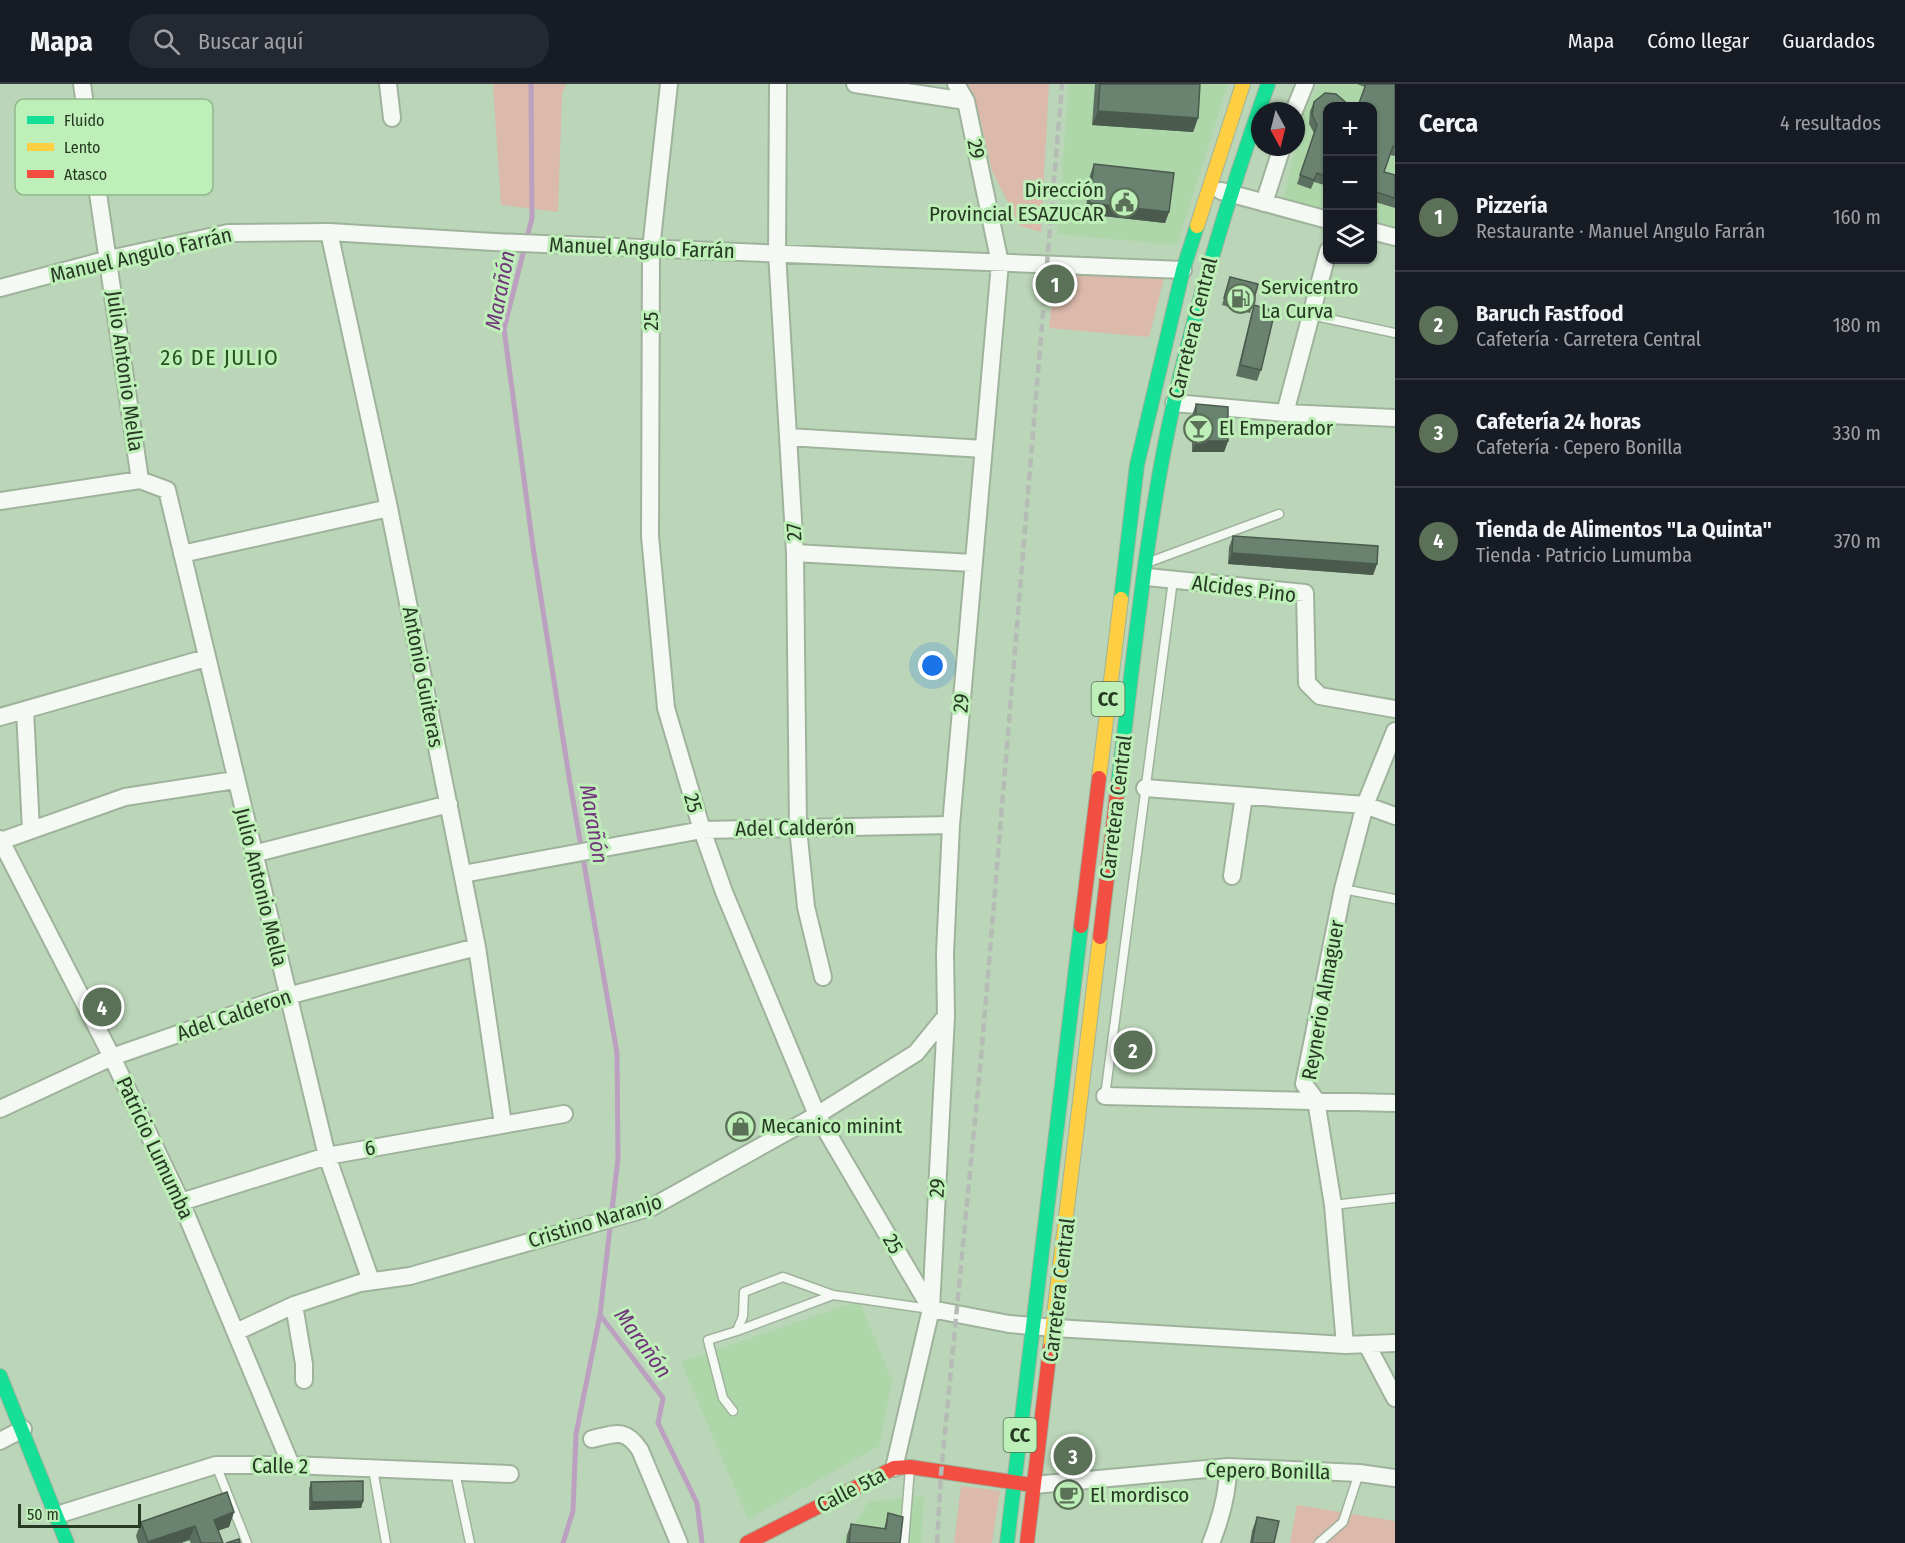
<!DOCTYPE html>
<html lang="es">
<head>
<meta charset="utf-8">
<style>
	:root { --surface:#171b24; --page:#242831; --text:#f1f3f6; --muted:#9ea1a6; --line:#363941; --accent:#5a7057 }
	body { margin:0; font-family:"Fira Sans Condensed",sans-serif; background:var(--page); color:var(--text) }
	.controls { position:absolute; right:18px; top:18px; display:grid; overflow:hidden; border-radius:12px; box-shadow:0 2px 4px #0004 }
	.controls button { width:54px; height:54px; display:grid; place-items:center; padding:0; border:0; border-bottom:2px solid var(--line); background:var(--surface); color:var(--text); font:30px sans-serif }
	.compass { position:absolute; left:1251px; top:18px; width:54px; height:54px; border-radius:50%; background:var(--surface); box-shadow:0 2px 4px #0004; rotate:173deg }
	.scale { position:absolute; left:18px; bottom:15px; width:123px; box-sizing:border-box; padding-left:6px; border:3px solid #263923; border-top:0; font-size:16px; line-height:21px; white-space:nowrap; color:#263923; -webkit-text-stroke:4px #bfefb8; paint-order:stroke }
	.you { position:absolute; left:933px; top:582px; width:21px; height:21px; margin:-15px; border:4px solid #fff; border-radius:50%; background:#1a73e8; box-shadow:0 0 0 9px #1a73e833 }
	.badge { display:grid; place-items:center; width:39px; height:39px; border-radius:50%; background:var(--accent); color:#fff; font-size:20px; font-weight:700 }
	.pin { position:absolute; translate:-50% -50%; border:3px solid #fff; box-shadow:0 2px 6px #0006 }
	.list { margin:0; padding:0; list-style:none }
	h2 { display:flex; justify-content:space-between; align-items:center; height:78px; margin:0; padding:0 24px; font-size:26px }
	h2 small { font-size:20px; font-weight:400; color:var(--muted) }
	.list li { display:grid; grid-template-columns:39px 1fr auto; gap:18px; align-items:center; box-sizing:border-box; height:108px; padding:0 24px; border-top:2px solid var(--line) }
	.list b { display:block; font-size:22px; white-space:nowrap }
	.list p { margin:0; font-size:20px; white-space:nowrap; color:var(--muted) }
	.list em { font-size:20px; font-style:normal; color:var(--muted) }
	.icon { flex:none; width:33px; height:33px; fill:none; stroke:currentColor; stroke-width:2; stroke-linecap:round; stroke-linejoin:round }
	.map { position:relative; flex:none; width:1395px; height:1459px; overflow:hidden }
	header { display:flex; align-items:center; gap:36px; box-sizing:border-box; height:84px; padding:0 30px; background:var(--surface); border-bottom:2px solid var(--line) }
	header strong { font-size:28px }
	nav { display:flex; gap:33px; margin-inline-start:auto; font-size:21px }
	.search { width:420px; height:54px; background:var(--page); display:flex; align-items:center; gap:15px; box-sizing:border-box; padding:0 21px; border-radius:24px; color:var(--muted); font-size:22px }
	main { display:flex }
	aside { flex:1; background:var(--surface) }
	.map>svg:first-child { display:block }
	.built { fill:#aed7a9 }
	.green { fill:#dbb9ab }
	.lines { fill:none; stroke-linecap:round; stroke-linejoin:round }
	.stream { stroke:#bba0c0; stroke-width:5 }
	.lane-casing { stroke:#9fb39c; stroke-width:11 }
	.street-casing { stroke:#9fb39c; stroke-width:20 }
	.fast-casing { stroke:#9fb39c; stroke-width:16 }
	.slow-casing { stroke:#9fb39c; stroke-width:16 }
	.jam-casing { stroke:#9fb39c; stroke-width:16 }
	.lane { stroke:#f5f9f4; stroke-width:8 }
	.street { stroke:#f5f9f4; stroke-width:16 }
	.fast { stroke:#16e098; stroke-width:14 }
	.slow { stroke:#ffcf43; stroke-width:14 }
	.jam { stroke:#f24e42; stroke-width:14 }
	.rail { stroke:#b5bcb5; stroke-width:4.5; stroke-dasharray:9 4.5; stroke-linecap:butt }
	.wall { fill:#5b7060 }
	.shaded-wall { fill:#4a5b4e }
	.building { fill:#6a8270; stroke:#4a5b4e; stroke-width:1.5 }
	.labels { text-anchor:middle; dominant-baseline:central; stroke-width:6; stroke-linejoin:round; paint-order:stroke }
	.shield { fill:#bfefb8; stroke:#547050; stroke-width:1.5 }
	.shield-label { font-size:20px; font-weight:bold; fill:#263923 }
	.street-label { font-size:21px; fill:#263923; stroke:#bfefb8 }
	.poi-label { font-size:21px; fill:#263923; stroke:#bfefb8; text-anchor:start }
	.water-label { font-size:22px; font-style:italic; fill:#71347c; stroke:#bfefb8 }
	.neighbourhood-label { font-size:22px; letter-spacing:1.5px; fill:#285222; stroke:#bfefb8 }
	.key { fill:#bfefb8; stroke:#91b88b; stroke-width:1.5 }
	.key-label { font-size:16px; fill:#263923 }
</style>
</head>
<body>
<header>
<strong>Mapa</strong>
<div class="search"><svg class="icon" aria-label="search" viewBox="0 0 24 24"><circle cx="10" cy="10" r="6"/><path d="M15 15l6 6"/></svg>Buscar aquí</div>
<nav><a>Mapa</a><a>Cómo llegar</a><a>Guardados</a></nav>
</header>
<main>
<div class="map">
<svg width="1395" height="1459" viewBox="0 0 1395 1459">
	<rect width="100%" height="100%" fill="#bbd5b8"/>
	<path class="built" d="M1069,0H1228L1177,161L1057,150Z
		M1319,0H1395V143L1373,137L1372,22H1328L1327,127L1283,117L1304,28Z
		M859,1217L892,1296L879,1362L748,1435L681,1278Z
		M924,1411L921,1459H842L868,1418Z"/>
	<path class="green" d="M493,0H566L562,10L558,128L501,121Z
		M959,0H1049L1041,148L1020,142L992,87L981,38Z
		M1055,189L1164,194L1149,253L1049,244Z
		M961,1402L1000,1407L992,1459H954Z
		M1297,1421L1395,1437V1459H1290Z"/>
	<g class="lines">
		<path class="stream" d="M531,0L532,134L504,245L533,463L570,699L617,969L618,1074L600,1231L663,1314L658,1339L697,1419L702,1459
			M563,1459L573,1427L576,1350L600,1231"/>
		<defs>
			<path id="lane" d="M1311,231L1395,249
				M1152,477L1279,430
				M1343,805L1395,815
				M1105,1012L1173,496
				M1333,1121L1395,1114
				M737,1247L833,1211
				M733,1327L723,1314L708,1256L737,1247L743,1232L744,1208L783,1193L833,1211L930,1225
				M216,1381L247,1459
				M373,1385L386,1459
				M455,1388L470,1459
				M904,1459L910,1384
				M1319,1459L1343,1438L1359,1389"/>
			<path id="street" d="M82,0L140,396
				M388,0L392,34
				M669,0L651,165L650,452L666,624L702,746L724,808L817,1031L931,1225
				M778,0L777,169L795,469L798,744L806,823L823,893
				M855,0L966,17
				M1294,27L1305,0
				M1221,107L1328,136
				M1264,119L1282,63
				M1372,147L1395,153
				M329,148L389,424L477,863L503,1040
				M0,204L109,175L228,149L329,148L494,158L1183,186
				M1174,319L1285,329L1395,334
				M1285,329L1328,167
				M788,353L984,365
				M0,417L140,396L167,406L327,1072L371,1197
				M795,469L973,479
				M182,470L389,424
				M1147,493L1305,509L1307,599L1320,612L1395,625
				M25,626L31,746
				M0,633L206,574
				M1145,704L1365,721L1395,732
				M0,755L112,973L181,1118L291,1381
				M1,757L125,713L235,696
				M253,770L449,720
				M463,790L702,746L951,741
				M1232,792L1244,712
				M1105,1012L1395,1019
				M0,1025L112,973L287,912L477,863
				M181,1118L327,1072L564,1030
				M294,1221L304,1280V1296
				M931,1225L1009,1240L1055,1244L1345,1261L1395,1259
				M236,1248L294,1221L360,1199L410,1192L652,1123L817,1031L916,969L946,932
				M1345,1261L1333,1121L1316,1016L1304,1000L1343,805L1365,721L1395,647
				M1367,1261L1395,1314
				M592,1355C615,1350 625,1343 640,1366L679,1459
				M0,1357L23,1345
				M894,1384L931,1225L946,932L945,869L951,741L1000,179L966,17L956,0
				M1034,1401L1228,1383L1359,1389L1395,1394
				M57,1431L216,1381H291L510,1390
				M1211,1459C1221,1434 1228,1410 1228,1383"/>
			<path id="fast" d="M1121,515L1137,381L1183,186L1197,142
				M1118,700C1134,574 1146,441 1174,318C1199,210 1231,105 1268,0
				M0,1292L67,1459
				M1007,1459L1081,842"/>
			<path id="slow" d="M1197,142L1243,0
				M1099,694L1121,515
				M1050,1264L1100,853"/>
			<path id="jam" d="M1081,842L1099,694
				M1100,853L1118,700
				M747,1459L894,1384L910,1383L1032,1401
				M1027,1459L1050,1264"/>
		</defs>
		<use href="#lane" class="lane-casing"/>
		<use href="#street" class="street-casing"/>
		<use href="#fast" class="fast-casing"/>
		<use href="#slow" class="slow-casing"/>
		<use href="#jam" class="jam-casing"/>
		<use href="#lane" class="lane"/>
		<use href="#street" class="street"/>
		<use href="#fast" class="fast"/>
		<use href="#slow" class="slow"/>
		<use href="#jam" class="jam"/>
		<path class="rail" d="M937,1459L941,1390L982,963L1062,0"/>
	</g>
	<path class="wall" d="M1095,0H1200L1198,34L1193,48L1092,41Z
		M1357,0H1395V72L1390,71L1384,88L1395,91V124L1372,117V22L1365,3Z
		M1314,18L1328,22V102L1314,98L1311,105L1297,100L1314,49L1309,40L1310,27Z
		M1094,80L1169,128L1165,139L1085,130L1090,91Z
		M1230,193L1252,222L1250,229L1222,221Z
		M1254,221L1261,286L1257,297L1236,292L1251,232Z
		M1196,320L1228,357L1224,368H1192V331Z
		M1233,452L1377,480L1373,491L1228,480L1229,463Z
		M311,1398L363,1417L361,1424L309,1426V1405Z
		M234,1428L229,1443L218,1446L223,1459H191L189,1456L181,1459H138L136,1452L141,1438Z
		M888,1429L900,1459H846L847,1451L851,1440L884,1445Z
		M1257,1433L1274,1459H1250L1252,1447Z"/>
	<path class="shaded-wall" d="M1098,27L1198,34L1193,48L1092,41Z
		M1089,119L1169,128L1165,139L1085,130Z
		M1196,357H1228L1224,368H1192Z
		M1232,469L1377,480L1373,491L1228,480Z
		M363,1417L361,1424L309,1426L312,1418Z
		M234,1428L229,1443L209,1450L214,1436Z
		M195,1442L189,1456L181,1459H147L148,1458Z"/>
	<path class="building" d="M1100,0H1200L1198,34L1098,27Z
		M1366,0H1395V63L1393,62L1384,88L1395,91V114L1372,107V22H1358Z
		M1325,9L1336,10L1350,22H1328V93L1317,89L1314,96L1300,91L1317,41L1312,31L1314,18Z
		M1094,80L1174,89L1169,128L1089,119Z
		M1230,193L1258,200L1252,222L1224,214Z
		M1254,221L1275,227L1261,286L1240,281Z
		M1196,320L1228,323V357H1196Z
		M1233,452L1378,462L1377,480L1232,469Z
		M363,1397V1417L312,1418L311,1398Z
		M227,1408L234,1428L214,1436L223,1459H201L195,1442L148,1458L141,1438Z
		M888,1429L903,1433L900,1459H849L851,1440L886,1445Z
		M1257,1433L1279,1437L1274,1459H1252Z
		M239,1455L240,1459H226Z"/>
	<defs>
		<symbol id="civic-ring" viewBox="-11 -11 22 22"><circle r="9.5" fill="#bfefb8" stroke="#5a7057" stroke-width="1.5"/><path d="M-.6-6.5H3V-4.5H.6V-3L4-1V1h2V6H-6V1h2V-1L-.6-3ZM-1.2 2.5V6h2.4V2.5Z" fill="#5a7057"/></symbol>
		<symbol id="fuel-ring" viewBox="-11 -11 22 22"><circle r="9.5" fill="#bfefb8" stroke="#5a7057" stroke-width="1.5"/><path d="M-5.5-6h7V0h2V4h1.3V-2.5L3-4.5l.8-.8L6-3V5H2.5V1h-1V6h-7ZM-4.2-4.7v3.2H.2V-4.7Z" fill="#5a7057"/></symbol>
		<symbol id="bar-ring" viewBox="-11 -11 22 22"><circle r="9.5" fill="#bfefb8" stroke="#5a7057" stroke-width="1.5"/><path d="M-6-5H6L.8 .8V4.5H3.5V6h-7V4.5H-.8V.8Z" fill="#5a7057"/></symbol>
		<symbol id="shop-ring" viewBox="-11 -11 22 22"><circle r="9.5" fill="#bfefb8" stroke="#5a7057" stroke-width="1.5"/><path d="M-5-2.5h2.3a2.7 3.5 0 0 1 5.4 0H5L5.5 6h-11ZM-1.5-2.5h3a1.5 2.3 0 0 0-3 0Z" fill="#5a7057"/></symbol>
		<symbol id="cafe-ring" viewBox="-11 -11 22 22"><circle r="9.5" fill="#bfefb8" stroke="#5a7057" stroke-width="1.5"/><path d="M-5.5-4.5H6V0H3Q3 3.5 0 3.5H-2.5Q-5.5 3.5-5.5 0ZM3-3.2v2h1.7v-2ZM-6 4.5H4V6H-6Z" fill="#5a7057"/></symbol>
	</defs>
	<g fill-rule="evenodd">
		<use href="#civic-ring" x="1108" y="102" width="33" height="33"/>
		<use href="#fuel-ring" x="1224" y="198" width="33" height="33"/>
		<use href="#bar-ring" x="1182" y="328" width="33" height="33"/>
		<use href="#shop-ring" x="724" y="1026" width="33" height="33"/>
		<use href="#cafe-ring" x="1052" y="1394" width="33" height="33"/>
	</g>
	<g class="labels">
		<g class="shield">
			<rect x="1091.5" y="598" width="33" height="34" rx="4.5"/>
			<rect x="1003.5" y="1334" width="33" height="34" rx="4.5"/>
		</g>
		<g class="shield-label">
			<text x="1108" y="615">CC</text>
			<text x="1020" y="1351">CC</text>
		</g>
		<g class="street-label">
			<text transform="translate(976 65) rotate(78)">29</text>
			<text transform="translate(642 164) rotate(2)">Manuel Angulo Farrán</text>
			<text transform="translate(141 171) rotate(-13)">Manuel Angulo Farrán</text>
			<text transform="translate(651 237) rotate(-90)">25</text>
			<text transform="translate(1193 244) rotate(-76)">Carretera Central</text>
			<text transform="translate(125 287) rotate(82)">Julio Antonio Mella</text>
			<text transform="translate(794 448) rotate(-93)">27</text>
			<text transform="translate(1244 505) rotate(7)">Alcides Pino</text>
			<text transform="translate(423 593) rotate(79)">Antonio Guiteras</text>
			<text transform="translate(961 619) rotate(-85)">29</text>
			<text transform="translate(693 719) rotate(74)">25</text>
			<text transform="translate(1116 723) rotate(-83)">Carretera Central</text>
			<text transform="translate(795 744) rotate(-1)">Adel Calderón</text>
			<text transform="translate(261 803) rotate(76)">Julio Antonio Mella</text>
			<text transform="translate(1323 916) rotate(-80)">Reynerio Almaguer</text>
			<text transform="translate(234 931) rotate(-19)">Adel Calderon</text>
			<text transform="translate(155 1064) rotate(65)">Patricio Lumumba</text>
			<text transform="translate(370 1064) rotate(-10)">6</text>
			<text transform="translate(937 1104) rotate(-87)">29</text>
			<text transform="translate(595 1137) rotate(-17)">Cristino Naranjo</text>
			<text transform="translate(893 1160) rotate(60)">25</text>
			<text transform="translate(1059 1206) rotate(-83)">Carretera Central</text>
			<text transform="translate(280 1382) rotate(1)">Calle 2</text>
			<text transform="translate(1268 1387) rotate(1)">Cepero Bonilla</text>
			<text transform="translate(851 1406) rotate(-27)">Calle 5ta</text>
		</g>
		<g class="poi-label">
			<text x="1104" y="106" text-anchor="end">Dirección<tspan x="1104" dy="24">Provincial ESAZUCAR</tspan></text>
			<text x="1261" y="203">Servicentro<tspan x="1261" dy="24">La Curva</tspan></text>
			<text x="1219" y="344">El Emperador</text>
			<text x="761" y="1042">Mecanico minint</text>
			<text x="1090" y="1411">El mordisco</text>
		</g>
		<g class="water-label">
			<text transform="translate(500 206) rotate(-79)">Marañón</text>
			<text transform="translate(594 740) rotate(80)">Marañón</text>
			<text transform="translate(643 1259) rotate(54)">Marañón</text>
		</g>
		<g class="neighbourhood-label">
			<text x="220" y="273">26 DE JULIO</text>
		</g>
	</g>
	<rect x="15" y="15" width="198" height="96" rx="9" class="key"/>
	<rect x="27" y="32" width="27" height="8" fill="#16e098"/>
	<rect x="27" y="59" width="27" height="8" fill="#ffcf43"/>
	<rect x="27" y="86" width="27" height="8" fill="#f24e42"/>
	<g class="key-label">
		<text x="64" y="42">Fluido</text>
		<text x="64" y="69">Lento</text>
		<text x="64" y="96">Atasco</text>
	</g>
</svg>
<div class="controls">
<button>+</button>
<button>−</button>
<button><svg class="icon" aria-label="layers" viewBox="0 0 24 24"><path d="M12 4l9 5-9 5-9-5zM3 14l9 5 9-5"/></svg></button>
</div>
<svg class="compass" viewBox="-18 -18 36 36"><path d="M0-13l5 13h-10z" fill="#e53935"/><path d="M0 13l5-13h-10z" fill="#9ea1a6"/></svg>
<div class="scale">50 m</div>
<div class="you"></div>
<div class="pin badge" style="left:1055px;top:200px">1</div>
<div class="pin badge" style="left:1133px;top:966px">2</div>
<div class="pin badge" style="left:1073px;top:1372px">3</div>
<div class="pin badge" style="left:102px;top:923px">4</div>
</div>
<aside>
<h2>Cerca<small>4 resultados</small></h2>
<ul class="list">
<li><span class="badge">1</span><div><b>Pizzería</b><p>Restaurante · Manuel Angulo Farrán</p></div><em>160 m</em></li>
<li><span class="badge">2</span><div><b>Baruch Fastfood</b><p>Cafetería · Carretera Central</p></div><em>180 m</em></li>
<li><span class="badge">3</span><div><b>Cafetería 24 horas</b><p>Cafetería · Cepero Bonilla</p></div><em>330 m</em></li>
<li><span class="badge">4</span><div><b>Tienda de Alimentos &quot;La Quinta&quot;</b><p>Tienda · Patricio Lumumba</p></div><em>370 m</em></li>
</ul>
</aside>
</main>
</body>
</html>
